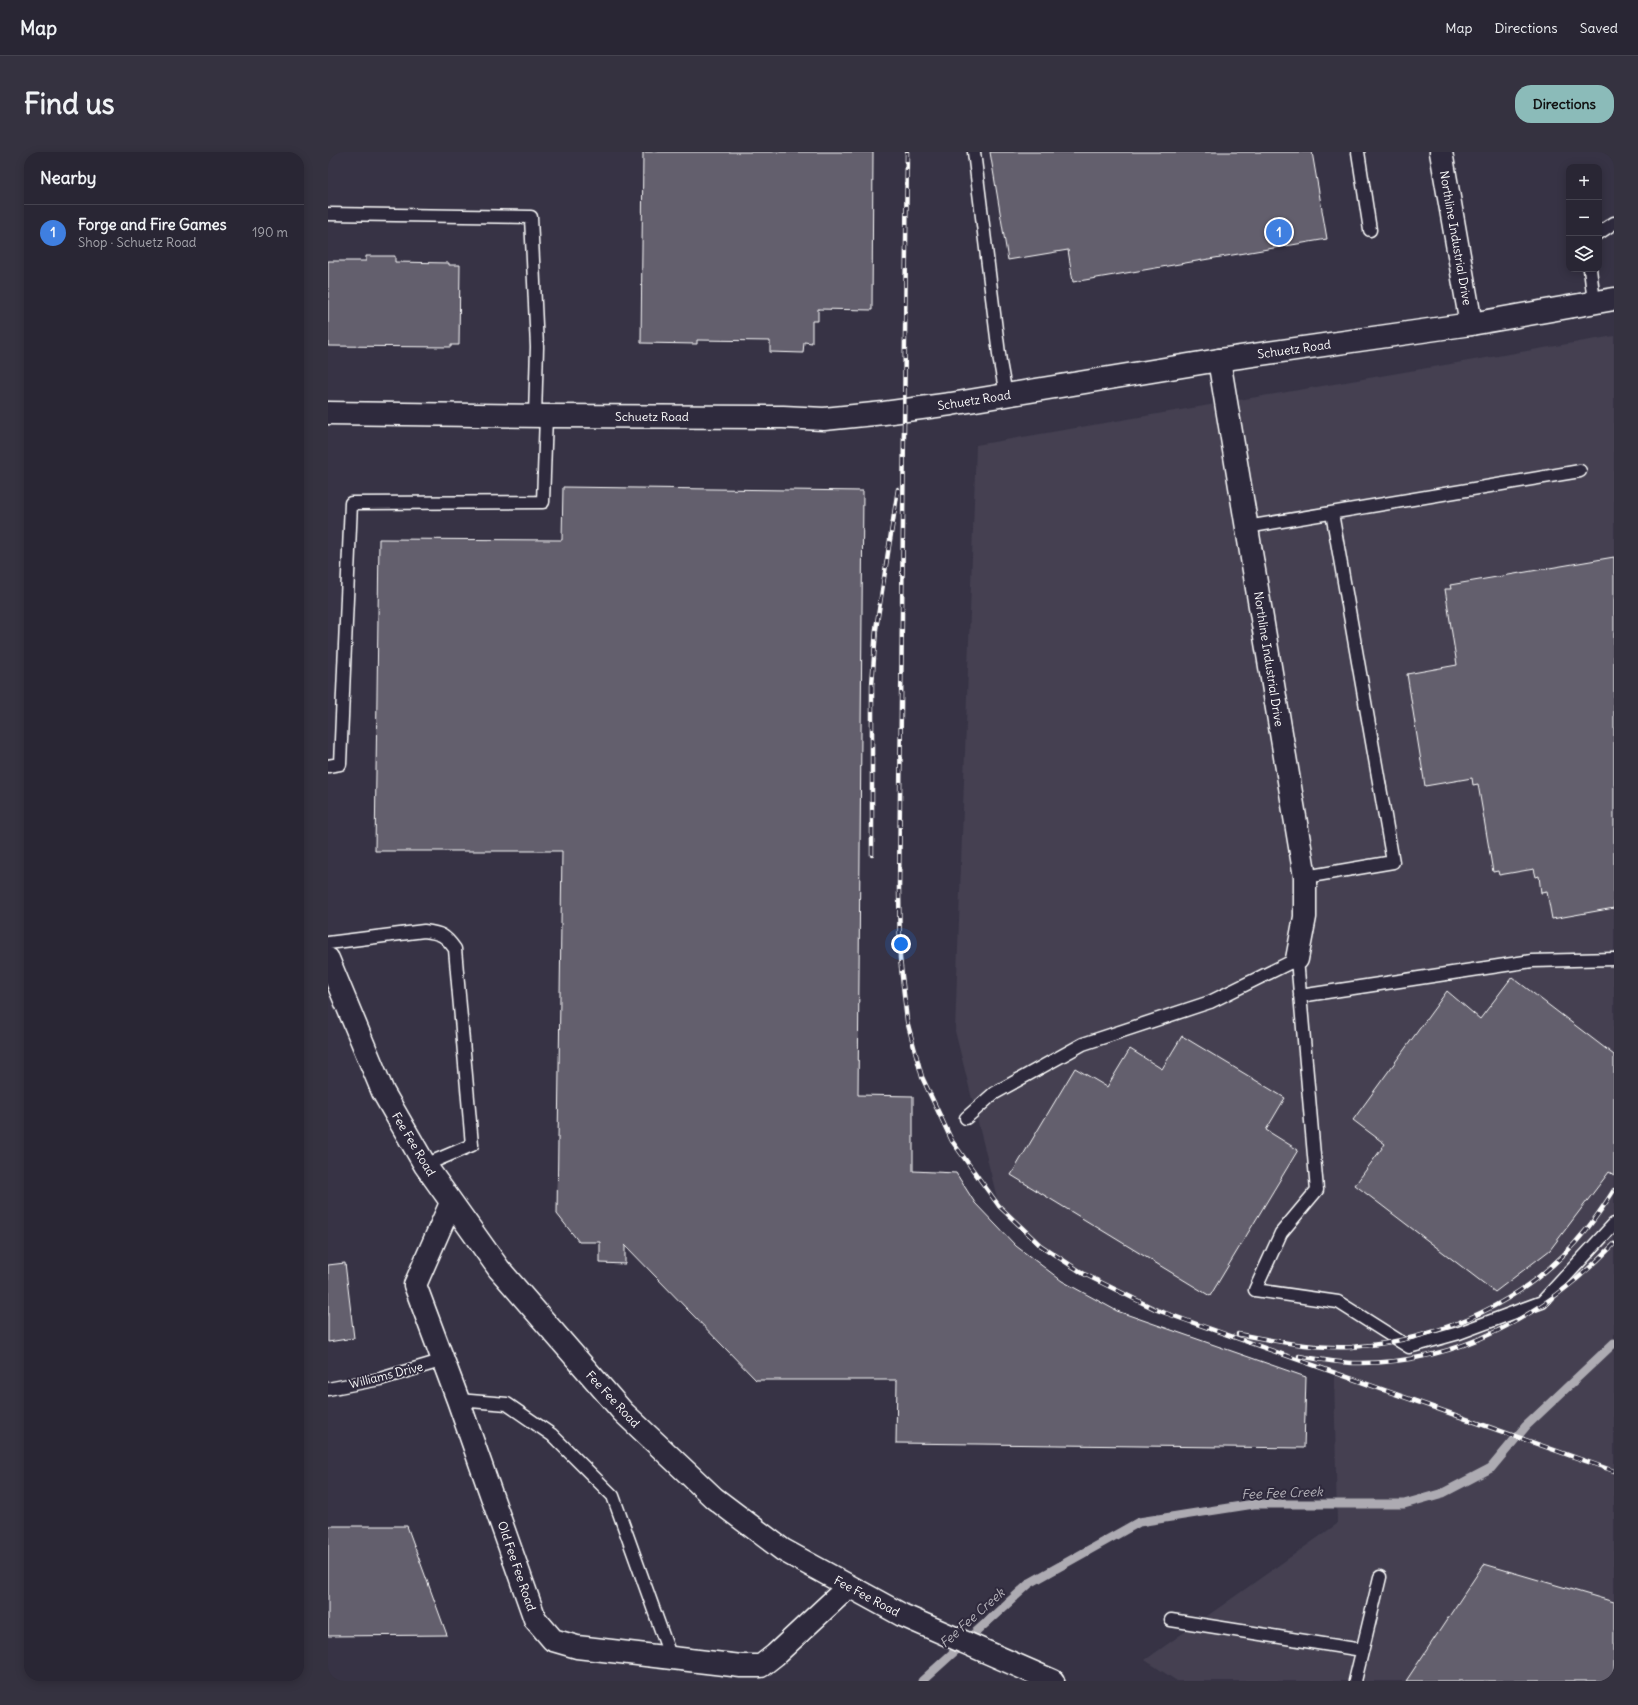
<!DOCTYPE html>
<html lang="en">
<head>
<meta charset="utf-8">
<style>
	:root { --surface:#292634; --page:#353240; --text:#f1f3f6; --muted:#a5a5ac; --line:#45434f; --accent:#8bbbb9 }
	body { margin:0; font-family:Delius,sans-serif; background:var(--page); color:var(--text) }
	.controls { position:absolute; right:12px; top:12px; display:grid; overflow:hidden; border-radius:8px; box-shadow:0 2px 10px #0003 }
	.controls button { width:36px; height:36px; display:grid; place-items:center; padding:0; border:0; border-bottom:1px solid var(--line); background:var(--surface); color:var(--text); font:20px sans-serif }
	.you { position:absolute; left:573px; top:792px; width:14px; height:14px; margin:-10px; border:3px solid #fff; border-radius:50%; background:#1a73e8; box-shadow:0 0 0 6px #1a73e833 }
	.badge { display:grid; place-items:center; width:26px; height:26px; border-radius:50%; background:var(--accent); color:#fff; font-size:13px; font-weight:700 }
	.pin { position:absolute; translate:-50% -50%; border:2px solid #fff; box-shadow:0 1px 4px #0006 }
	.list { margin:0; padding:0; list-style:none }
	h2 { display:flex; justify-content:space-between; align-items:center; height:52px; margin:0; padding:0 16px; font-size:17px }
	h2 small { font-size:13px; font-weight:400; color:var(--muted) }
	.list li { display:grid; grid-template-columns:26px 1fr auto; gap:12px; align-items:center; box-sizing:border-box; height:56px; padding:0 16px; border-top:1px solid var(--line) }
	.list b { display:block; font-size:15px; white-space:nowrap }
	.list p { margin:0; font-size:13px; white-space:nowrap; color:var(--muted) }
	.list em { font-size:13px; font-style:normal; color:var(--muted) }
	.icon { flex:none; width:22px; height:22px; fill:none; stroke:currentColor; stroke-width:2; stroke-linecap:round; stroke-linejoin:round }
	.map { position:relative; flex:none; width:1286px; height:1529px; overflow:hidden; border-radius:16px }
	header { display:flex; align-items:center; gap:24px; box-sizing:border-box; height:56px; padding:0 20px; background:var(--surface); border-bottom:1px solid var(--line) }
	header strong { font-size:19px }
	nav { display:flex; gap:22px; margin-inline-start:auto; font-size:14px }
	.intro { display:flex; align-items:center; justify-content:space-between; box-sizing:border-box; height:96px; padding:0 24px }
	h1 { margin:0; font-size:28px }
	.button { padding:10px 18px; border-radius:16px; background:var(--accent); color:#111; font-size:14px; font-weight:700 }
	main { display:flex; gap:24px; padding:0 24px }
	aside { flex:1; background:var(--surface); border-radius:16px; box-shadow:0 2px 10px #0003 }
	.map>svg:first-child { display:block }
	.built { fill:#444051 }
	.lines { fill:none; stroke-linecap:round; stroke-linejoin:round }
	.stream { stroke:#adabb2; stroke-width:9 }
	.building { fill:#635f6d; stroke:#fff }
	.service-casing { stroke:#fff; stroke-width:15 }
	.minor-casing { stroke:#fff; stroke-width:25 }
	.tertiary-casing { stroke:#fff; stroke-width:25 }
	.secondary-casing { stroke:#fff; stroke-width:25 }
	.service { stroke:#2f2a3d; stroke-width:12 }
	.minor { stroke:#2f2a3d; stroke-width:22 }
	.tertiary { stroke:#2f2a3d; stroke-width:22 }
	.secondary { stroke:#2f2a3d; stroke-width:22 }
	.rail-casing { stroke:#fff; stroke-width:4.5 }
	.rail { stroke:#2f2a3d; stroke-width:3; stroke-dasharray:9; stroke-linecap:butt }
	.labels { text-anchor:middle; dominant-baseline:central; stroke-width:4; stroke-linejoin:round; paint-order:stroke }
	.street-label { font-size:12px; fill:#fff; stroke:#2f2a3d }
	.water-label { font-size:13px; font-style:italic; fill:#b4b2b9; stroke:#2f2a3d }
</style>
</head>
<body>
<header>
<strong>Map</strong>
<nav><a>Map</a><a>Directions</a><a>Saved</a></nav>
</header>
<div class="intro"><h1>Find us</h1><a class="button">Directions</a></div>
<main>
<aside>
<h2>Nearby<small></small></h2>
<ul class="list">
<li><span class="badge" style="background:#3f7fe0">1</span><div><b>Forge and Fire Games</b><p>Shop · Schuetz Road</p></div><em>190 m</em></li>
</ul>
</aside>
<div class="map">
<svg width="1286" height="1529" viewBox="0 0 1286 1529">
	<rect width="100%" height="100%" fill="#373345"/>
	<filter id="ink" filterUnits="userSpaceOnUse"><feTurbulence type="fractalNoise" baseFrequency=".025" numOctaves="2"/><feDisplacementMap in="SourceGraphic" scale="8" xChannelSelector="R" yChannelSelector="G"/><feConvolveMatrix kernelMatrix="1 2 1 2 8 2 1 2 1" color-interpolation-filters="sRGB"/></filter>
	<g filter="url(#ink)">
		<path class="built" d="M1286,184V1529H849L817,1508L1009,1372L1006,1220L829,1158L756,1122L712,1093L671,1054L627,879L648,293Z"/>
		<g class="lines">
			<path class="stream" d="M594,1529L702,1431L811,1370L926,1352H1076L1115,1341L1163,1316L1198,1274L1286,1191"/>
		</g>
		<path class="building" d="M315,0H545L544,158L490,157V169H484V191L476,190L475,201L442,200V189L369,188V192L313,191Z
			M662,0H984L999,87L745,130L740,98L680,108Z
			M38,104H67V110L121,111V113H132L131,193H123V195L0,194V109H38Z
			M235,335L535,339L530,943L585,944V1019L628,1021L647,1051L688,1094L734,1129L789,1159L978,1225L976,1296L568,1291L569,1228H428L297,1093V1112L272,1111V1090H251L229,1062L234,699H47L51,387L234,388Z
			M1286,405V756L1224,767L1219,740L1213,741L1211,724L1208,725L1206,717L1171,723L1170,719L1165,720L1150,632L1145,633L1144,626L1097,634L1079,522L1129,513L1117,437H1123L1122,433Z
			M1184,825L1286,903V1023L1281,1020L1222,1098L1167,1140L1027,1033L1057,992L1025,968L1119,839L1152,867Z
			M854,884L957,946L938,978L970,998L882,1144L683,1023L747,916L779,935L802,897L834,917Z
			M17,1111L26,1186L0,1190V1113Z
			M0,1374H79L119,1483L0,1484Z
			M1156,1412L1286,1450V1529H1078Z"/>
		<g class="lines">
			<defs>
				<path id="service" d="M646,0L672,210L678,243
					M1030,0L1042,78
					M0,62L203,65L209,195L207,264
					M1271,81L1286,71
					M1262,117L1266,150
					M919,375L1252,319
					M0,614L12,612L23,351L215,350L218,264
					M977,725L1065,710L1004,361
					M0,791L96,779C113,781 117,783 127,797L144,993L97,1013
					M972,844L1204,809L1286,807
					M638,966L665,942L755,892L882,850L969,807L989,1038L953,1081L927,1138L1010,1150L1081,1195L1131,1181L1214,1150L1286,1072
					M0,1237L52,1227L116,1208
					M130,1248L179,1252L224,1283L285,1344L343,1506
					M843,1468L1034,1498
					M1027,1529L1052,1425"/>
				<path id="minor" d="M1113,0L1143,172
					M891,208L977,725V765L969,807
					M123,1051L87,1133L130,1248L207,1467L225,1488L249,1495L413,1514H433L447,1503L520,1435"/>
				<path id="tertiary" d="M0,807L55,940L97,1013L171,1117L295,1260L386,1346L455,1398L574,1463L725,1529"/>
				<path id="secondary" d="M0,261L218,264L455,265L496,267L556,261L623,252L891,208L1143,172L1286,147"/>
			</defs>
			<use href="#service" class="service-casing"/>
			<use href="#minor" class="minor-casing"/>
			<use href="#tertiary" class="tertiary-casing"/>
			<use href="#secondary" class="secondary-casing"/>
			<use href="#service" class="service"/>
			<use href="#minor" class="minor"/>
			<use href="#tertiary" class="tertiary"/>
			<use href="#secondary" class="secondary"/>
			<defs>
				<path id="rail" d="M579,0L571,738L572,806L579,869L594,925L624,989L671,1054L712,1093L756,1122L829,1158L1286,1319
					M544,703V533L548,477L570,337
					M910,1182C947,1189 986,1197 1024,1195C1114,1188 1201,1149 1258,1078C1268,1066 1277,1052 1286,1038
					M971,1204C990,1207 1010,1211 1029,1211C1130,1212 1218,1163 1286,1092"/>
			</defs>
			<use href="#rail" class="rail-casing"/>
			<use href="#rail" class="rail"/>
		</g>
	</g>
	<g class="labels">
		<g class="street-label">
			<text transform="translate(1128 86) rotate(80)">Northline Industrial Drive</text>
			<text transform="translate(966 197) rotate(-8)">Schuetz Road</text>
			<text transform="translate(646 248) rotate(-9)">Schuetz Road</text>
			<text x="324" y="264">Schuetz Road</text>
			<text transform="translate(941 507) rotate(81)">Northline Industrial Drive</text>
			<text transform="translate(86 992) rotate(59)">Fee Fee Road</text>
			<text transform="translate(58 1223) rotate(-14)">Williams Drive</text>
			<text transform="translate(285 1247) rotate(47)">Fee Fee Road</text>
			<text transform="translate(189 1414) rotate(71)">Old Fee Fee Road</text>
			<text transform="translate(539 1444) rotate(28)">Fee Fee Road</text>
		</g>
		<g class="water-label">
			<text transform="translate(954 1341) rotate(-2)">Fee Fee Creek</text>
			<text transform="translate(644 1466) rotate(-42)">Fee Fee Creek</text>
		</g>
	</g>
</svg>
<div class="controls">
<button>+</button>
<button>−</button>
<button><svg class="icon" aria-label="layers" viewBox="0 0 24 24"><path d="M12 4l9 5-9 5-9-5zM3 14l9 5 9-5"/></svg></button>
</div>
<div class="you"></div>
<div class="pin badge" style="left:951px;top:80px;background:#3f7fe0">1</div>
</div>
</main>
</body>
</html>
